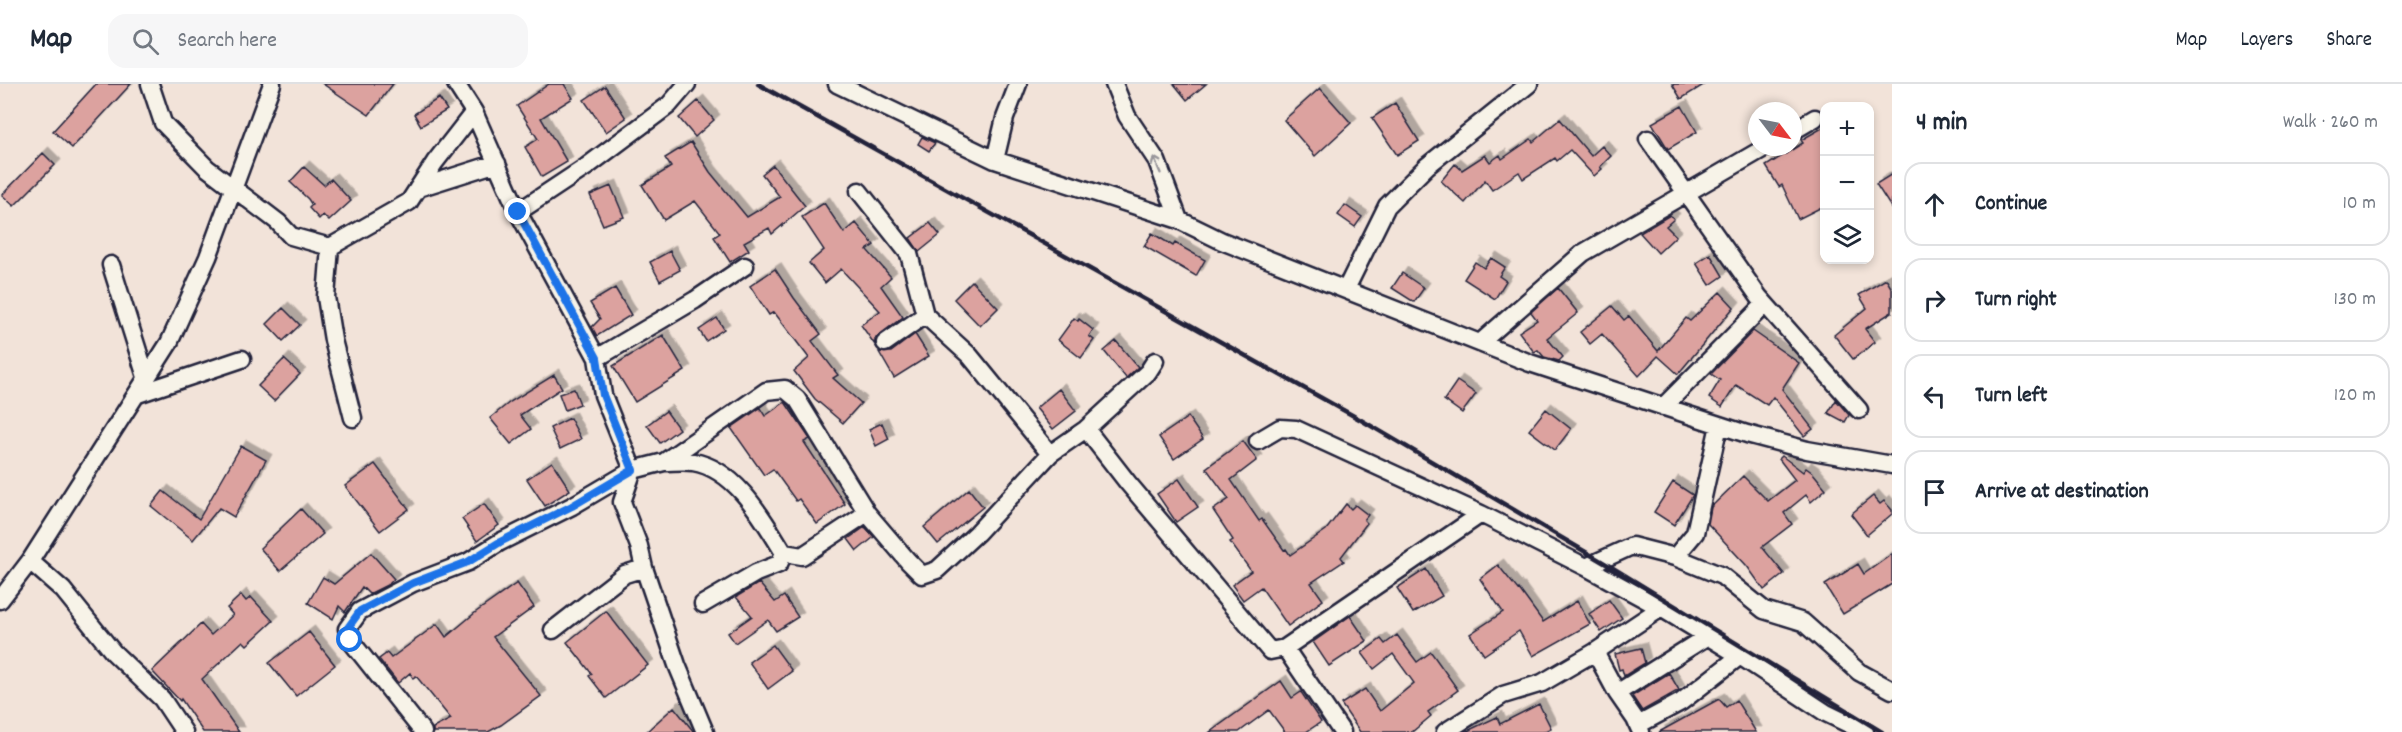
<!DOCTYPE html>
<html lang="en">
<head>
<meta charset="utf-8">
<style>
	:root { --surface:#fff; --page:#f6f6f7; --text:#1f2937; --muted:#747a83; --line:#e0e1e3 }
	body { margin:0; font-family:Dekko,sans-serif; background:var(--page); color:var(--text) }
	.controls { position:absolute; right:18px; top:18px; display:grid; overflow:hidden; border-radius:12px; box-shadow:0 3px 9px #0003 }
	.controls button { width:54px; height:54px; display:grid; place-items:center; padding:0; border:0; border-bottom:2px solid var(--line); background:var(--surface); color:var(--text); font:30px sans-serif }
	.compass { position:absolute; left:1748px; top:18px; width:54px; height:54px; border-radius:50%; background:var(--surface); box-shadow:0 3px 9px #0003; rotate:122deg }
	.stop { position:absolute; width:18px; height:18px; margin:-14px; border:4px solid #1a73e8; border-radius:50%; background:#fff }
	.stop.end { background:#1a73e8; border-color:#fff; box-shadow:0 2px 6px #0008 }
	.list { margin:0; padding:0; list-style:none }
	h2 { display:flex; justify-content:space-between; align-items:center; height:78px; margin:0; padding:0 24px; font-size:26px }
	h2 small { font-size:20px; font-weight:400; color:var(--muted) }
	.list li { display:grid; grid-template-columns:39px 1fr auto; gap:18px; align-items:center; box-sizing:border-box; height:84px; margin:0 12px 12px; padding:0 12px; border:2px solid var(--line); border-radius:18px }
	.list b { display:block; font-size:22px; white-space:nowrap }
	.list em { font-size:20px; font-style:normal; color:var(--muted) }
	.icon { flex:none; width:33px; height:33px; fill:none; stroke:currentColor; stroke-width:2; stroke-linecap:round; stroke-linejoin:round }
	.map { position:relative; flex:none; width:1892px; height:648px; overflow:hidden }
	header { display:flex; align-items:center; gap:36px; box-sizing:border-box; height:84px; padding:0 30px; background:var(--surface); border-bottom:2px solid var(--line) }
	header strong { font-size:28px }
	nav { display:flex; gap:33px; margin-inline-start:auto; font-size:21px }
	.search { width:420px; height:54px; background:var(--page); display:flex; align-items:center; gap:15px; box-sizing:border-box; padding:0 21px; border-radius:18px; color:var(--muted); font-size:22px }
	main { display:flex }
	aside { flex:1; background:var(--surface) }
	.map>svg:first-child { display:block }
	.building { fill:#dca29f; stroke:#22223b; stroke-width:1.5; filter:url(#shadow) }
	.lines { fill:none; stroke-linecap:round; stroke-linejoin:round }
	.minor-casing { stroke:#22223b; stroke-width:21 }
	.minor { stroke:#f7f3e8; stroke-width:16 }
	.rail { stroke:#22223b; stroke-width:4.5 }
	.oneway { stroke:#97959a }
	.route { stroke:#1a73e8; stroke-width:8 }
</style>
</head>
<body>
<header>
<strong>Map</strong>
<div class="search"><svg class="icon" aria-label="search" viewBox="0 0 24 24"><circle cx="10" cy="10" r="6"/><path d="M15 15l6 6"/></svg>Search here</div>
<nav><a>Map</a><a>Layers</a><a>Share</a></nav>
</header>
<main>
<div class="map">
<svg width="1892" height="648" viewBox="0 0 1892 648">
	<defs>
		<filter id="shadow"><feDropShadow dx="5.5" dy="-5.5" stdDeviation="0" flood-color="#0004"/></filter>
	</defs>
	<rect width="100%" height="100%" fill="#f2e3d9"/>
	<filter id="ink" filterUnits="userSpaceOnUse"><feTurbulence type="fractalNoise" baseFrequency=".0167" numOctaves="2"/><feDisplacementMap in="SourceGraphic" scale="12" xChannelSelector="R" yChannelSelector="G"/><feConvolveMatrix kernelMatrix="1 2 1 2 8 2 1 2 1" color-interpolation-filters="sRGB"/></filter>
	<g filter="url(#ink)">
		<path class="building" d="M96,0H131L72,64L53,47Z
			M323,0H393L369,31Z
			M549,0H564L573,14L541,34L567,78L542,93L525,63L538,55L517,22Z
			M1174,0H1206L1187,16Z
			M1672,0H1705L1681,15Z
			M605,2L626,34L606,48L584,16Z
			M1320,4L1351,39L1315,72L1284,36Z
			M439,14L447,26L421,42L414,30Z
			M698,17L714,36L695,53L679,34Z
			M1395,19L1419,57L1397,71L1372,34Z
			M1682,22L1697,48L1668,65L1652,39Z
			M1560,35L1591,72L1602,62L1611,72L1600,83L1602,85L1594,92L1570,66L1557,77L1555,74L1523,95L1519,88L1492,106L1485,96L1465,119L1441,97L1455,80L1462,86L1485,71L1490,78L1500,71L1502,75L1531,55L1533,58Z
			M1824,43V122L1798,135L1782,101L1779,103L1766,82L1803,59L1801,56Z
			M922,53L935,59L929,67L918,60Z
			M691,58L710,88L747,133L780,113L762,90L773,81L805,122L772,150L769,144L744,158L749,166L730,178L714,153L720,149L695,117L664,136L642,101L671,83L665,74Z
			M43,69L55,81L14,122L2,111Z
			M304,83L324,101L331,95L351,117L329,137L323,131L319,135L309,124L312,121L308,115L290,98Z
			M1892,90V125L1876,100Z
			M611,102L624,133L603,141L590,111Z
			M824,119L844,149L856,139L874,161L867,166L891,193L881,202L903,233L879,251L875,255V261L861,241L880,227L841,185L825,199L809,179L824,166L802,133Z
			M1345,121L1362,133L1355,143L1338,131Z
			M1670,131L1674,135L1666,142L1676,152L1658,169L1640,149Z
			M930,139L940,151L919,168L910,154Z
			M1152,149L1173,162L1175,159L1205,176L1196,192L1144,162Z
			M670,167L680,186L660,197L650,178Z
			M1710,170L1723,192L1710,201L1696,179Z
			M1491,174L1505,183L1499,192L1506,197L1495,215L1464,195L1475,178L1484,184Z
			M775,185L794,214L821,250L812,257L838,291L833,294L861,319L843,339L815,315L794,287L809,274L774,228L769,231L750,202Z
			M1402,189L1424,204L1414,218L1392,204Z
			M1886,195L1892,205V228L1865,245L1875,258L1853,275L1834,251L1867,224L1859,211Z
			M972,197L998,224L980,242L954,215Z
			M615,204L631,231L597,252L592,243L600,235L590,219Z
			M1558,204L1578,229L1547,254L1563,273L1559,277L1544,273L1538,266L1534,268L1519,248L1537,236L1531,228Z
			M1720,208L1734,223L1678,290L1658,272L1639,292L1602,250L1590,260L1580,248L1612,222L1624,236L1629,232L1658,267L1686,234L1690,237Z
			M283,224L300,241L283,257L267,240Z
			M717,234L724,245L706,257L699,246Z
			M1074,234L1078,237L1079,235L1093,246L1089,252L1094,256L1081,274L1058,256Z
			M1753,247L1799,279L1782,305L1813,345L1804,352L1773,313L1767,321L1736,301L1722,323L1709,314L1720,296L1711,290L1714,287Z
			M915,250L929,272L894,294L879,268H891Z
			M663,251L685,287L635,318L613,282Z
			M1116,257L1138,283L1126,294L1104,267Z
			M284,275L300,290L274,317L258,302Z
			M554,291L562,304L520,331L531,345L511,360L490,334L510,318Z
			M1457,297L1476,310L1462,329L1444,316Z
			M574,305L580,320L565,326L559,310Z
			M1059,305L1076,327L1053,345L1036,324Z
			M1836,316L1849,331L1845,338L1828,329Z
			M785,318L810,355L804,358L845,420L817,440L799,415L796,417L773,385L764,391L731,344L760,324L765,332Z
			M1546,325L1571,345L1555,366L1529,346Z
			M666,327L679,345L660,359L647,341Z
			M1188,333L1203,355L1174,375L1159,353Z
			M570,334L581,355L560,365L550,344Z
			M882,339L889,355L876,362L869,345Z
			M1243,357L1257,376L1231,396L1259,437L1262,435L1284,466L1286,465L1290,471L1326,446L1346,420L1351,425L1355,421L1368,431L1364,436L1367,439L1341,473L1344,477L1311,499L1323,516L1288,542L1261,503L1243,516L1232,501L1251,487L1230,458L1233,456L1213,426L1229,415L1206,384Z
			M241,362L266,376L234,433L219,424L193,456L151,422L163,407L199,435Z
			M1782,372L1803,388L1806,384L1813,389L1826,405L1811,418L1806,411L1784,429L1792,440L1762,463L1784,490L1764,506L1747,482L1708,440L1711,423L1743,392L1768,417L1795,396L1779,375Z
			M552,378L570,406L545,422L527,395Z
			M375,380L409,425L380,447L345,402Z
			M1179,395L1198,423L1176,438L1157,410Z
			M1673,398L1693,411L1674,441L1654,428Z
			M969,405L983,423L938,460L924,443Z
			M1873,412L1880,420L1884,417L1892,426V430L1867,451L1851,430Z
			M484,420L499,441L477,457L462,435Z
			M301,425L323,450L280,487L260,464Z
			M865,443L874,453L857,467L848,455Z
			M371,469L394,495L389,500L369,510L362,503L345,528L339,522L333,535L308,519L323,493L334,500Z
			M1892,470V500L1843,530L1825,501L1858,480L1864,490Z
			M1498,481L1518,506L1519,505L1543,538L1577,517L1590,540L1533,572L1519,547L1484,571L1470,550L1503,528L1480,495Z
			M1426,485L1442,512L1413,529L1397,504Z
			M517,499L534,523L493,553L541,612L501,641L488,648H433V644L451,635L416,592L413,594L410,589L398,599L379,575L387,569L391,574L437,540L446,553L476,528Z
			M759,499L775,518L784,512L798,533L776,547L768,536L735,559L728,549L752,532L736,513Z
			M241,511L246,517L251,513L273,537L247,561L243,557L202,595L239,648H203L181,615L180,617L152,587L201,540L211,551L233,531L227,524Z
			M1609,516L1622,534L1601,548L1589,530Z
			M606,527L648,581L606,614L589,592L592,590L567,558Z
			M1350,532L1367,557L1329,582L1313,558Z
			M309,548L335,581L296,612L269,579Z
			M1397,551L1417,578L1431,568L1458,606L1428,628L1431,632L1412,648H1360L1341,620L1365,605L1380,627L1414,599L1393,570L1374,585L1362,569L1381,555L1385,560Z
			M773,561L792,587L768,605L749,578Z
			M1641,564L1645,579L1624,592L1622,585L1619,586L1615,570Z
			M1669,589L1679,606L1642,627L1632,612Z
			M1281,597L1292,614L1301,608L1321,638L1306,648H1285L1269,626L1239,648H1210Z
			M1719,615L1726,623L1736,616L1756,648H1659Z
			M1539,620L1551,644L1543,648H1465L1497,633L1500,640Z
			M674,623L694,648H646Z"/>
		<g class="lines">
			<defs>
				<path id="minor" d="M150,0L163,39L207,84L278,138L291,152L330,163L326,213L333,256L353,334
					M456,0L474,28L518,128L597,274L603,311L633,386L622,418L639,462L644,484L677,581L705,648
					M837,0L995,76L1179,136L1222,157L1530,279L1747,350L1807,366L1892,381
					M1114,0L1127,32L1157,77L1179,136
					M1793,47L1815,34
					M1648,55L1759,213L1859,326
					M995,76L1005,34L1018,0
					M418,104L497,79
					M859,107L909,170L925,231L970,272L1050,370
					M518,128L586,83L669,21L687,0
					M330,163L409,118L435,78L474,28
					M111,181L147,296
					M1346,205L1387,122L1427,82L1529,0
					M885,259L925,231
					M1480,259L1583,169L1766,63
					M597,274L695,216L745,182
					M138,310L242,275
					M1663,323L1765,220
					M1086,345L1128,399L1270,567L1285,564
					M1258,357L1280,344L1296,345L1481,430
					M664,378C673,378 684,377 693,378C736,385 763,435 784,469L802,472L867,429
					M1675,473L1695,449L1719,341
					M30,477L63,506L113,568L162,615L184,648
					M1586,483L1632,462L1675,473L1722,492L1764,526L1803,538L1859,588L1892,606
					M0,516L30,477L169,259L208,173L272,0
					M703,520L756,489L779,480L784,469
					M553,546L625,490L644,484
					M1595,568L1617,609L1635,635L1641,648
					M1617,609L1706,553
					M1638,641L1681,618L1740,572
					M423,648L350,556L347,545L360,527L413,499L468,478L500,458L572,422L633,386L664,378L766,307L785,305L797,315L867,429L908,477L922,491L937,486L977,449L1050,370L1086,345L1148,288L1155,277
					M1342,648L1285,564L1481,430L1586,483L1661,524L1740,572L1826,629L1865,648
					M1445,648L1503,611L1542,599L1595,568L1661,524"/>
			</defs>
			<use href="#minor" class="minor-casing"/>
			<use href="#minor" class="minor"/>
			<path class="rail" d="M758,0L1361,336L1613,484L1882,648"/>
		</g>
		<defs><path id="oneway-shaft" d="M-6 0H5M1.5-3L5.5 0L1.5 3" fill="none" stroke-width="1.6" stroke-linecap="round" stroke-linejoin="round" transform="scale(1.5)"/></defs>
		<use class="oneway" href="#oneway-shaft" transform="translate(1157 81) rotate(-113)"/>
	</g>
	<g class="lines" filter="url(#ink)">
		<path class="route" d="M350,556L347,545L360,527L413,499L468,478L500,458L572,422L633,386L603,311L597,274L518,128"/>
	</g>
</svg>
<div class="controls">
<button>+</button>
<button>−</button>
<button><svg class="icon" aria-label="layers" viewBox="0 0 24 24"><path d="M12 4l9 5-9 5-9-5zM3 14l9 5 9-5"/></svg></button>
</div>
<svg class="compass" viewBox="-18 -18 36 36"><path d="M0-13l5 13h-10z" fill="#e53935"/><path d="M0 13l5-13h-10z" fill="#747a83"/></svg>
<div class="stop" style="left:350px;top:556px"></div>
<div class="stop end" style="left:518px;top:128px"></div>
</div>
<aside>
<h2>4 min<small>Walk · 260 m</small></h2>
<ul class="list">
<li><svg class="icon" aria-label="ahead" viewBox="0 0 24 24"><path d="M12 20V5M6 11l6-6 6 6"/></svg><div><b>Continue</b></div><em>10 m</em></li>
<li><svg class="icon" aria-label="right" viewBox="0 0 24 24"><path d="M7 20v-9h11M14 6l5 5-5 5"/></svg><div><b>Turn right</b></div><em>130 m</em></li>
<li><svg class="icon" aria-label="left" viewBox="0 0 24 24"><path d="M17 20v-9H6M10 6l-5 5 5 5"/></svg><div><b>Turn left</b></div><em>120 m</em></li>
<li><svg class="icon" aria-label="arrive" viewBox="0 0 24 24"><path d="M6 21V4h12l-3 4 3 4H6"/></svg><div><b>Arrive at destination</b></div></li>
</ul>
</aside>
</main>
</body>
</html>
